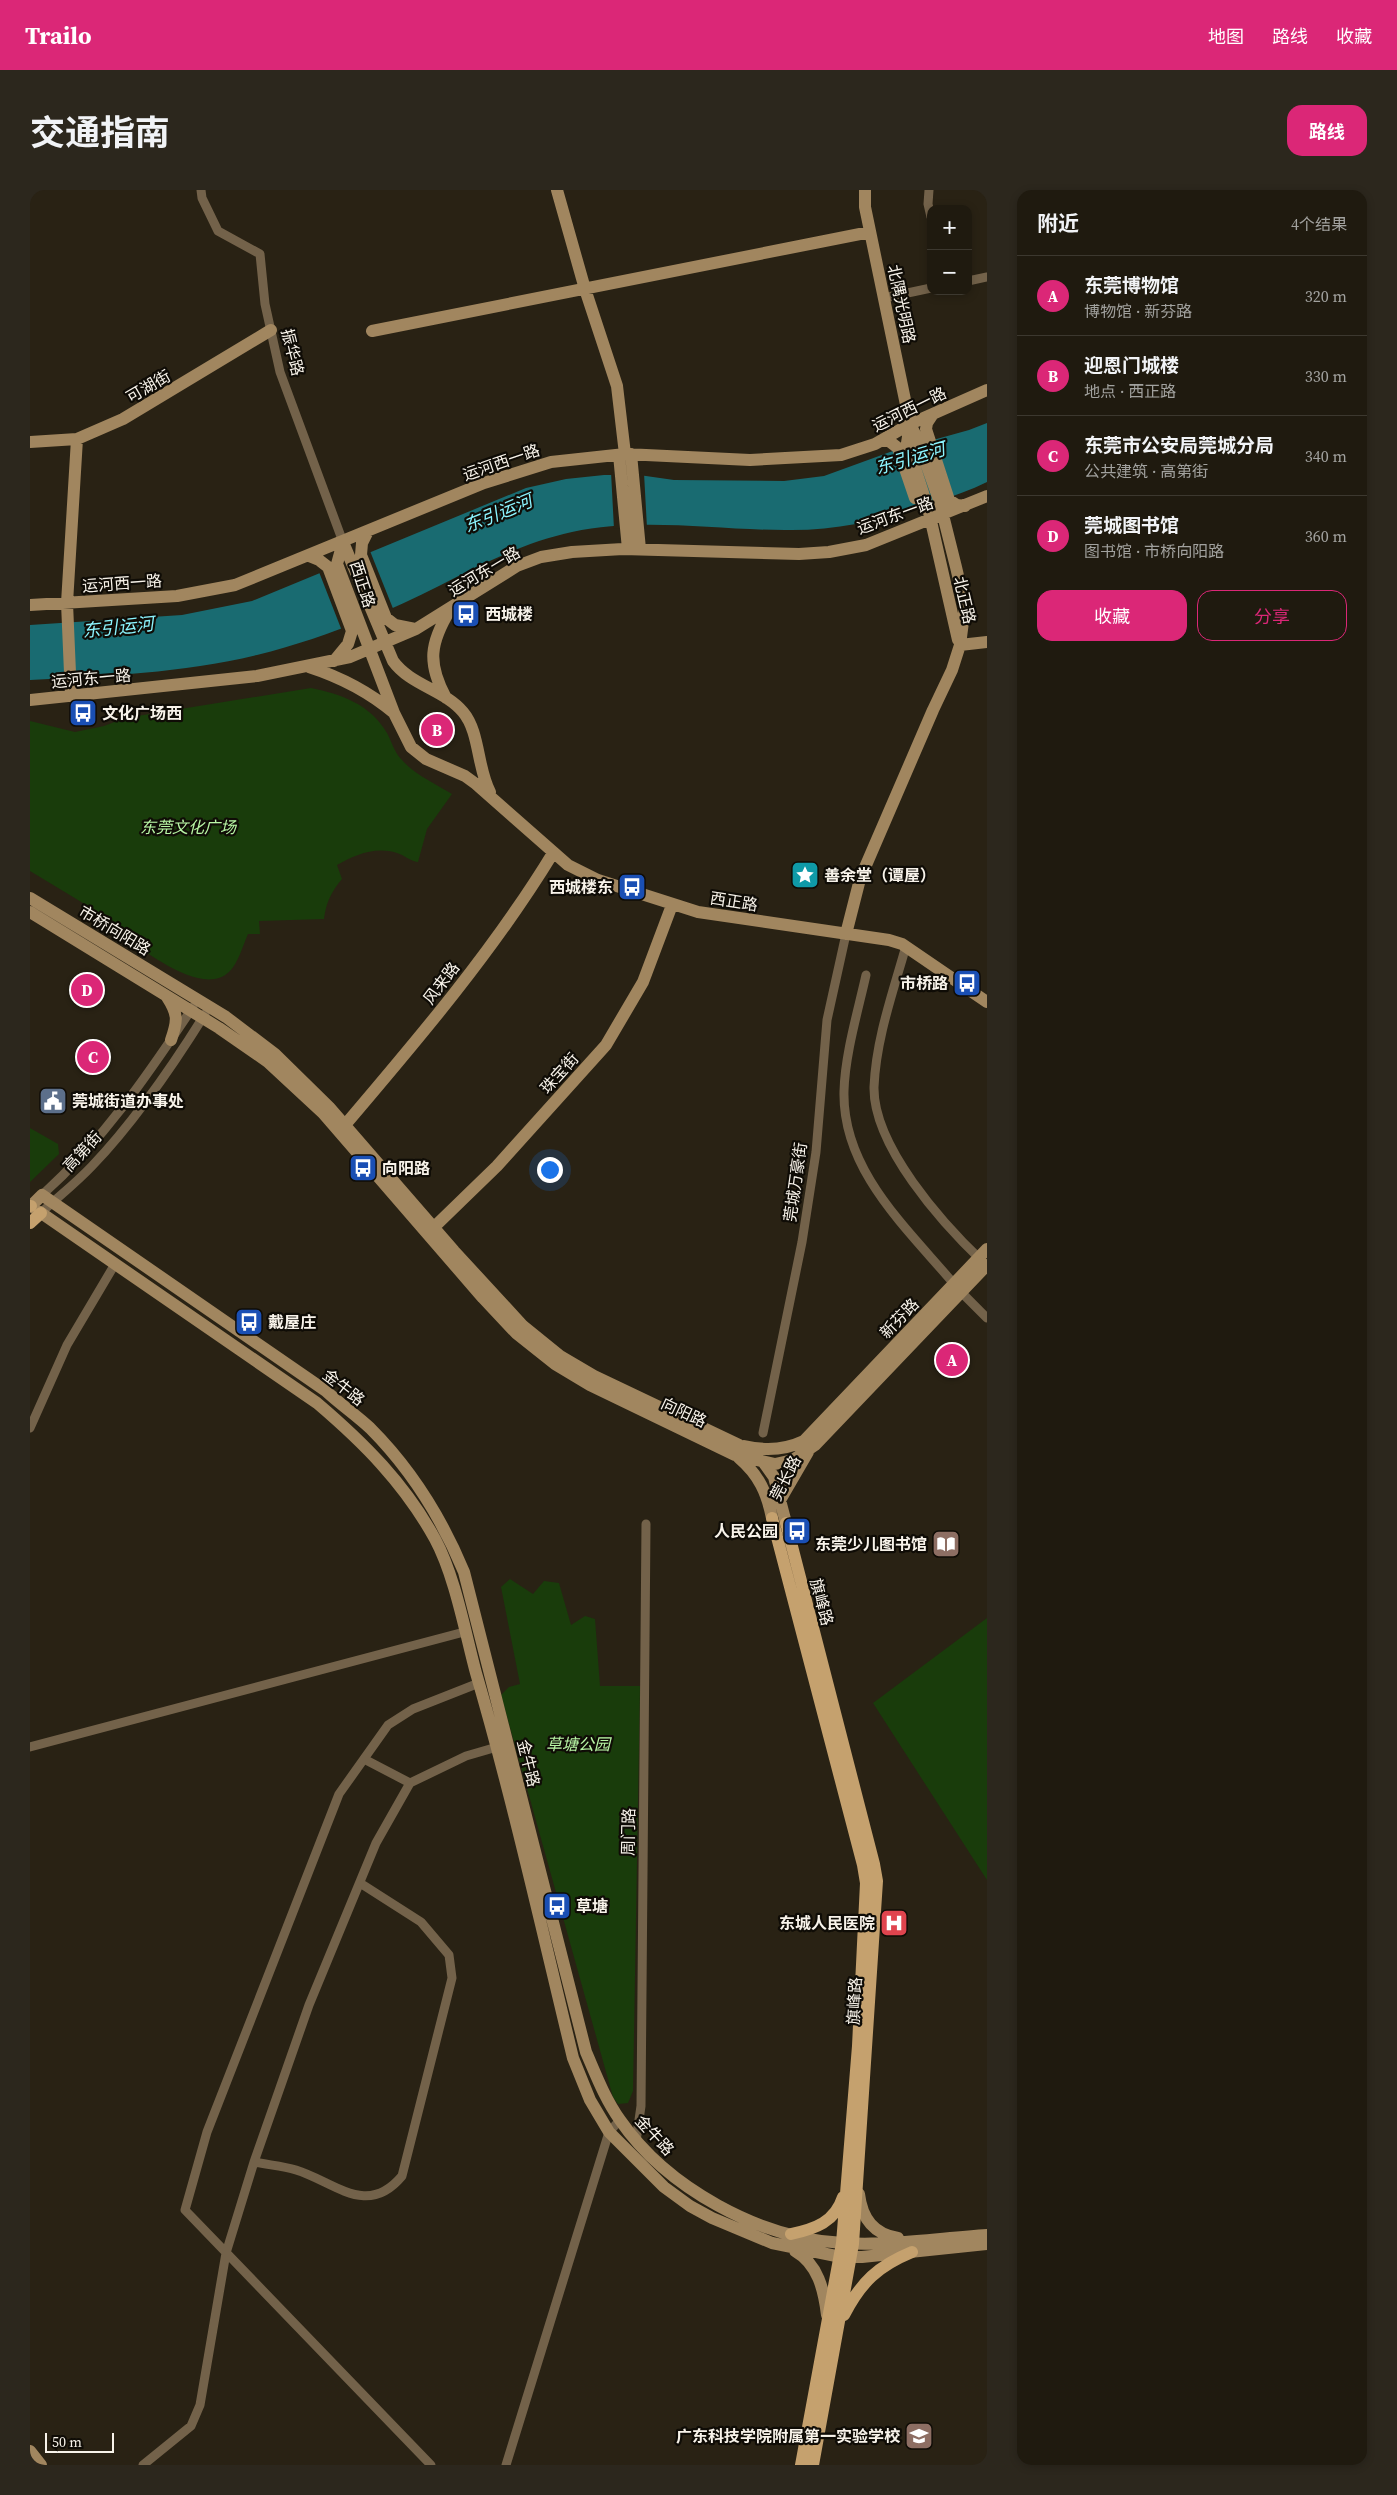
<!DOCTYPE html>
<html lang="zh">
<head>
<meta charset="utf-8">
<style>
	:root { --surface:#1f1a0f; --page:#2c271d; --text:#f1f3f6; --muted:#a1a19e; --line:#3c382f; --accent:#db2777 }
	body { margin:0; font-family:"Source Serif 4","Noto Sans SC",serif; background:var(--page); color:var(--text) }
	.controls { position:absolute; right:15px; top:15px; display:grid; overflow:hidden; border-radius:10px; box-shadow:0 2px 8px #0003 }
	.controls button { width:45px; height:45px; display:grid; place-items:center; padding:0; border:0; border-bottom:1px solid var(--line); background:var(--surface); color:var(--text); font:25px sans-serif }
	.scale { position:absolute; left:15px; bottom:12px; width:69px; box-sizing:border-box; padding-left:5px; border:2px solid #f8f3ea; border-top:0; font-size:14px; line-height:18px; white-space:nowrap; color:#f8f3ea; -webkit-text-stroke:4px #0f0c06; paint-order:stroke }
	.you { position:absolute; left:519px; top:979px; width:18px; height:18px; margin:-12px; border:4px solid #fff; border-radius:50%; background:#1a73e8; box-shadow:0 0 0 8px #1a73e833 }
	.badge { display:grid; place-items:center; width:32px; height:32px; border-radius:50%; background:var(--accent); color:#fff; font-size:16px; font-weight:700 }
	.pin { position:absolute; translate:-50% -50%; border:2px solid #fff; box-shadow:0 1px 5px #0006 }
	.list { margin:0; padding:0; list-style:none }
	h2 { display:flex; justify-content:space-between; align-items:center; height:65px; margin:0; padding:0 20px; font-size:21px }
	h2 small { font-size:16px; font-weight:400; color:var(--muted) }
	.list li { display:grid; grid-template-columns:32px 1fr auto; gap:15px; align-items:center; box-sizing:border-box; height:80px; padding:0 20px; border-top:1px solid var(--line) }
	.list b { display:block; font-size:19px; white-space:nowrap }
	.list p { margin:0; font-size:16px; white-space:nowrap; color:var(--muted) }
	.list em { font-size:16px; font-style:normal; color:var(--muted) }
	.actions { display:flex; gap:10px; padding:15px 20px }
	.actions a { flex:1; padding:11px 0; border:1px solid var(--accent); border-radius:15px; text-align:center; font-size:18px; color:var(--accent) }
	.actions .main { background:var(--accent); color:#fff }
	.map { position:relative; flex:none; width:957px; height:2275px; overflow:hidden; border-radius:15px }
	header { display:flex; align-items:center; gap:30px; box-sizing:border-box; height:70px; padding:0 25px; background:var(--accent); color:#fff }
	header strong { font-size:24px }
	nav { display:flex; gap:28px; margin-inline-start:auto; font-size:18px }
	.intro { display:flex; align-items:center; justify-content:space-between; box-sizing:border-box; height:120px; padding:0 30px }
	h1 { margin:0; font-size:35px }
	.button { padding:12px 22px; border-radius:15px; background:var(--accent); color:#fff; font-size:18px; font-weight:700 }
	main { display:flex; gap:30px; padding:0 30px }
	aside { flex:1; background:var(--surface); border-radius:15px; box-shadow:0 2px 8px #0003 }
	.map>svg:first-child { display:block }
	.green { fill:#193c0b }
	.water { fill:#196b71 }
	.pier { fill:#292214 }
	.lines { fill:none; stroke-linecap:round; stroke-linejoin:round }
	.street { stroke:#73624a; stroke-width:9 }
	.secondary { stroke:#a1865f; stroke-width:12 }
	.primary { stroke:#c5a16e; stroke-width:12 }
	.labels { text-anchor:middle; dominant-baseline:central; stroke-width:4.5; stroke-linejoin:round; paint-order:stroke }
	.street-label { font-size:16px; fill:#f8f3ea; stroke:#0f0c06 }
	.poi-label { font-size:16px; font-weight:bold; fill:#f8f3ea; stroke:#0f0c06; text-anchor:start }
	.park-label { font-size:16px; font-style:italic; fill:#b9f7a6; stroke:#0f0c06 }
	.water-label { font-size:18px; font-style:italic; fill:#8cf5ff; stroke:#0f0c06 }
</style>
</head>
<body>
<header>
<strong>Trailo</strong>
<nav><a>地图</a><a>路线</a><a>收藏</a></nav>
</header>
<div class="intro"><h1>交通指南</h1><a class="button">路线</a></div>
<main>
<div class="map">
<svg width="957" height="2275" viewBox="0 0 957 2275">
	<rect width="100%" height="100%" fill="#292214"/>
	<path class="green" d="M281,498C311,504 340,514 357,543C362,552 364,562 372,570C385,585 406,594 422,604L397,639L388,672C380,671 374,665 367,663C345,656 325,665 307,675L312,689C301,702 296,713 294,729L229,731L230,744H218C213,755 208,774 199,782C172,807 118,762 94,748L96,739L0,681V531L45,542L74,536L95,528Z
		M0,938L28,954L29,964L0,992Z
		M480,1389L503,1404L514,1391L529,1393L541,1435L555,1426L565,1429L570,1496H610L603,1901L598,1913L588,1914L583,1907L471,1505L479,1497L490,1494L471,1397Z
		M957,1428V1690L843,1513Z"/>
	<path class="water" d="M957,233V292C941,300 923,306 906,312C856,329 809,341 755,340C685,340 612,327 542,342C465,359 408,402 336,429C301,443 264,456 227,465C153,483 76,486 0,490V435L152,425L222,411L496,298L536,289L574,285H609L644,290L754,291L794,286L860,262L939,240Z"/>
	<path class="pier" d="M581,282L614,283L617,338L584,339Z
		M340,361L364,421L312,441L289,382Z"/>
	<g class="lines">
		<path class="street" d="M171,0L172,8L188,41L230,64L235,114L250,182L313,352
			M899,0L898,14L901,27
			M938,91L957,87
			M854,108L901,98
			M876,756C863,802 846,849 844,897C843,956 912,1033 953,1072
			M836,785C828,821 815,864 814,901C812,980 876,1037 924,1094
			M12,1005C74,949 117,886 163,817
			M11,1023C28,1007 46,993 62,976C105,931 142,877 175,824
			M931,1102L957,1128
			M0,1238L37,1155L85,1074
			M733,1243L772,1052L786,962L797,830L816,744
			M0,1557L434,1442
			M334,1569L380,1593
			M606,1951L611,1916L616,1334
			M224,1972C238,1975 253,1976 266,1980C305,1992 337,2028 372,1986L422,1788L419,1765L391,1732L330,1693
			M113,2275L161,2236L170,2215L196,2063L224,1972L279,1815L346,1653L380,1593L436,1566L467,1557
			M401,2275L155,2020L177,1942L309,1604L358,1535L383,1519L449,1493
			M476,2275L579,1942L590,1930"/>
		<path class="secondary" d="M527,0L555,99L587,196L595,264
			M342,141L840,42
			M903,224L897,233L896,239L919,310L927,315L935,316
			M880,234L877,253L898,318L928,450
			M851,251H859L868,258L885,308
			M0,252L47,249L93,229L241,140
			M601,264L610,359
			M589,265L598,359
			M338,341L332,353L331,365L356,428L365,435L385,439
			M313,352L307,374L364,523L381,557L396,569L435,586L446,594L538,675L568,690L668,722L859,750L872,754L957,812
			M313,352L363,471C380,495 415,500 433,522C450,542 447,578 460,602
			M279,366L289,370L298,377L322,441L318,454L304,471
			M0,415L147,406L205,395L454,293L521,272L595,264L720,270L811,265L845,254L880,234L957,200
			M930,455L957,452
			M279,477C310,487 338,501 364,523
			M41,506L37,413L47,249
			M416,508C397,473 400,453 420,420
			M0,510L227,486L320,467L386,439L487,376L511,367L542,362L593,359L769,364L799,362L836,355L957,306
			M0,708L196,827L245,864L299,917L424,1061L493,1136L530,1166L564,1186L709,1255L734,1273L744,1287L756,1333
			M0,722L189,838L238,872L293,923L453,1108L486,1143L525,1174L560,1195L705,1265L745,1274L763,1270L785,1255L957,1075
			M816,744L830,689L903,520L922,480L930,455L935,416L926,377L910,313L888,250L880,234L835,17V0
			M137,807C148,824 148,830 141,850
			M315,935C389,848 464,760 523,663
			M399,1042L467,976L576,855L613,792L642,715
			M714,1256C735,1261 755,1260 774,1251L957,1059
			M709,1268C729,1285 737,1303 742,1328
			M749,1312L778,1262
			M829,2004C832,2029 844,2044 868,2048
			M957,2045C910,2048 860,2056 813,2053C730,2049 637,1998 590,1930C575,1909 566,1885 556,1862L434,1382C412,1329 381,1279 340,1238C326,1225 310,1214 296,1201L12,1005L1,1016L287,1213C334,1253 375,1294 405,1349C425,1386 435,1442 446,1483C483,1610 512,1740 543,1868L560,1910L579,1942L634,1997L660,2016L682,2028L742,2053L811,2067H832L957,2054
			M765,2061C788,2074 794,2100 797,2125
			M0,2261L11,2275"/>
		<path class="primary" d="M0,1016H1
			M0,1033L11,1023
			M742,1328L833,1675L836,1693L828,1856L812,2053L771,2275
			M756,1333L844,1674L847,1691L823,2054L783,2275
			M761,2044C785,2039 805,2032 813,2007
			M814,2125C831,2092 848,2076 882,2062"/>
	</g>
	<defs>
		<symbol id="bus-square" viewBox="-11 -11 22 22"><rect x="-9" y="-9" width="18" height="18" rx="4" fill="#1a4fb4" stroke="#0f0c06"/><path d="M-5-6H5V4H4V6H2V4H-2V6H-4V4H-5ZM-3.5-4V0h7V-4ZM-3.5 1.2v1.5H-2V1.2ZM2 1.2v1.5H3.5V1.2Z" fill="#fff"/></symbol>
		<symbol id="sight-square" viewBox="-11 -11 22 22"><rect x="-9" y="-9" width="18" height="18" rx="4" fill="#0f9aa8" stroke="#0f0c06"/><path d="M0-6L1.8-2.2L6-1.7L2.9 1.2L3.7 5.4L0 3.3L-3.7 5.4L-2.9 1.2L-6-1.7L-1.8-2.2Z" fill="#fff"/></symbol>
		<symbol id="civic-square" viewBox="-11 -11 22 22"><rect x="-9" y="-9" width="18" height="18" rx="4" fill="#5c6f8a" stroke="#0f0c06"/><path d="M-.6-6.5H3V-4.5H.6V-3L4-1V1h2V6H-6V1h2V-1L-.6-3ZM-1.2 2.5V6h2.4V2.5Z" fill="#fff"/></symbol>
		<symbol id="library-square" viewBox="-11 -11 22 22"><rect x="-9" y="-9" width="18" height="18" rx="4" fill="#8d6e63" stroke="#0f0c06"/><path d="M-6-4Q-3-5.5-.7-3.5V5Q-3 3-6 4ZM6-4Q3-5.5 .7-3.5V5Q3 3 6 4Z" fill="#fff"/></symbol>
		<symbol id="hospital-square" viewBox="-11 -11 22 22"><rect x="-9" y="-9" width="18" height="18" rx="4" fill="#e0444e" stroke="#0f0c06"/><path d="M-5-5h3v3.5h4V-5h3V5h-3V1.5h-4V5h-3Z" fill="#fff"/></symbol>
		<symbol id="school-square" viewBox="-11 -11 22 22"><rect x="-9" y="-9" width="18" height="18" rx="4" fill="#8d6e63" stroke="#0f0c06"/><path d="M0-5L7-2L0 1L-7-2ZM-4 1L0 2.5L4 1V4Q0 6-4 4Z" fill="#fff"/></symbol>
	</defs>
	<g fill-rule="evenodd">
		<use href="#bus-square" x="420" y="408" width="32" height="32"/>
		<use href="#bus-square" x="37" y="507" width="32" height="32"/>
		<use href="#sight-square" x="759" y="669" width="32" height="32"/>
		<use href="#bus-square" x="586" y="681" width="32" height="32"/>
		<use href="#bus-square" x="921" y="777" width="32" height="32"/>
		<use href="#civic-square" x="7" y="895" width="32" height="32"/>
		<use href="#bus-square" x="317" y="962" width="32" height="32"/>
		<use href="#bus-square" x="203" y="1116" width="32" height="32"/>
		<use href="#bus-square" x="751" y="1325" width="32" height="32"/>
		<use href="#library-square" x="900" y="1338" width="32" height="32"/>
		<use href="#bus-square" x="511" y="1700" width="32" height="32"/>
		<use href="#hospital-square" x="848" y="1717" width="32" height="32"/>
		<use href="#school-square" x="873" y="2230" width="32" height="32"/>
	</g>
	<g class="labels">
		<g class="street-label">
			<text transform="translate(872 114) rotate(78)">北隅光明路</text>
			<text transform="translate(263 162) rotate(76)">振华路</text>
			<text transform="translate(118 196) rotate(-30)">可湖街</text>
			<text transform="translate(879 219) rotate(-26)">运河西一路</text>
			<text transform="translate(471 272) rotate(-19)">运河西一路</text>
			<text transform="translate(865 325) rotate(-20)">运河东一路</text>
			<text transform="translate(454 381) rotate(-31)">运河东一路</text>
			<text transform="translate(92 393) rotate(-4)">运河西一路</text>
			<text transform="translate(333 394) rotate(72)">西正路</text>
			<text transform="translate(935 410) rotate(77)">北正路</text>
			<text transform="translate(61 488) rotate(-5)">运河东一路</text>
			<text transform="translate(704 711) rotate(9)">西正路</text>
			<text transform="translate(85 740) rotate(31)">市桥向阳路</text>
			<text transform="translate(411 793) rotate(-53)">风来路</text>
			<text transform="translate(529 883) rotate(-48)">珠宝街</text>
			<text transform="translate(52 961) rotate(-47)">高第街</text>
			<text transform="translate(765 992) rotate(-82)">莞城万豪街</text>
			<text transform="translate(869 1128) rotate(-46)">新芬路</text>
			<text transform="translate(314 1197) rotate(38)">金牛路</text>
			<text transform="translate(654 1222) rotate(25)">向阳路</text>
			<text transform="translate(755 1288) rotate(-63)">莞长路</text>
			<text transform="translate(792 1412) rotate(75)">旗峰路</text>
			<text transform="translate(499 1573) rotate(76)">金牛路</text>
			<text transform="translate(598 1642) rotate(-89)">周门路</text>
			<text transform="translate(824 1811) rotate(-87)">旗峰路</text>
			<text transform="translate(625 1945) rotate(47)">金牛路</text>
		</g>
		<g class="poi-label">
			<text x="455" y="424">西城楼</text>
			<text x="72" y="523">文化广场西</text>
			<text x="794" y="685">善余堂（谭屋）</text>
			<text x="583" y="697" text-anchor="end">西城楼东</text>
			<text x="918" y="793" text-anchor="end">市桥路</text>
			<text x="42" y="911">莞城街道办事处</text>
			<text x="352" y="978">向阳路</text>
			<text x="238" y="1132">戴屋庄</text>
			<text x="748" y="1341" text-anchor="end">人民公园</text>
			<text x="897" y="1354" text-anchor="end">东莞少儿图书馆</text>
			<text x="546" y="1716">草塘</text>
			<text x="845" y="1733" text-anchor="end">东城人民医院</text>
			<text x="870" y="2246" text-anchor="end">广东科技学院附属第一实验学校</text>
		</g>
		<g class="park-label">
			<text x="158" y="637">东莞文化广场</text>
			<text x="548" y="1554">草塘公园</text>
		</g>
		<g class="water-label">
			<text transform="translate(880 268) rotate(-16)">东引运河</text>
			<text transform="translate(468 323) rotate(-22)">东引运河</text>
			<text transform="translate(88 437) rotate(-6)">东引运河</text>
		</g>
	</g>
</svg>
<div class="controls">
<button>+</button>
<button>−</button>
</div>
<div class="scale">50 m</div>
<div class="you"></div>
<div class="pin badge" style="left:922px;top:1170px">A</div>
<div class="pin badge" style="left:407px;top:540px">B</div>
<div class="pin badge" style="left:63px;top:867px">C</div>
<div class="pin badge" style="left:57px;top:800px">D</div>
</div>
<aside>
<h2>附近<small>4个结果</small></h2>
<ul class="list">
<li><span class="badge">A</span><div><b>东莞博物馆</b><p>博物馆 · 新芬路</p></div><em>320 m</em></li>
<li><span class="badge">B</span><div><b>迎恩门城楼</b><p>地点 · 西正路</p></div><em>330 m</em></li>
<li><span class="badge">C</span><div><b>东莞市公安局莞城分局</b><p>公共建筑 · 高第街</p></div><em>340 m</em></li>
<li><span class="badge">D</span><div><b>莞城图书馆</b><p>图书馆 · 市桥向阳路</p></div><em>360 m</em></li>
</ul>
<div class="actions"><a class="main">收藏</a><a>分享</a></div>
</aside>
</main>
</body>
</html>
